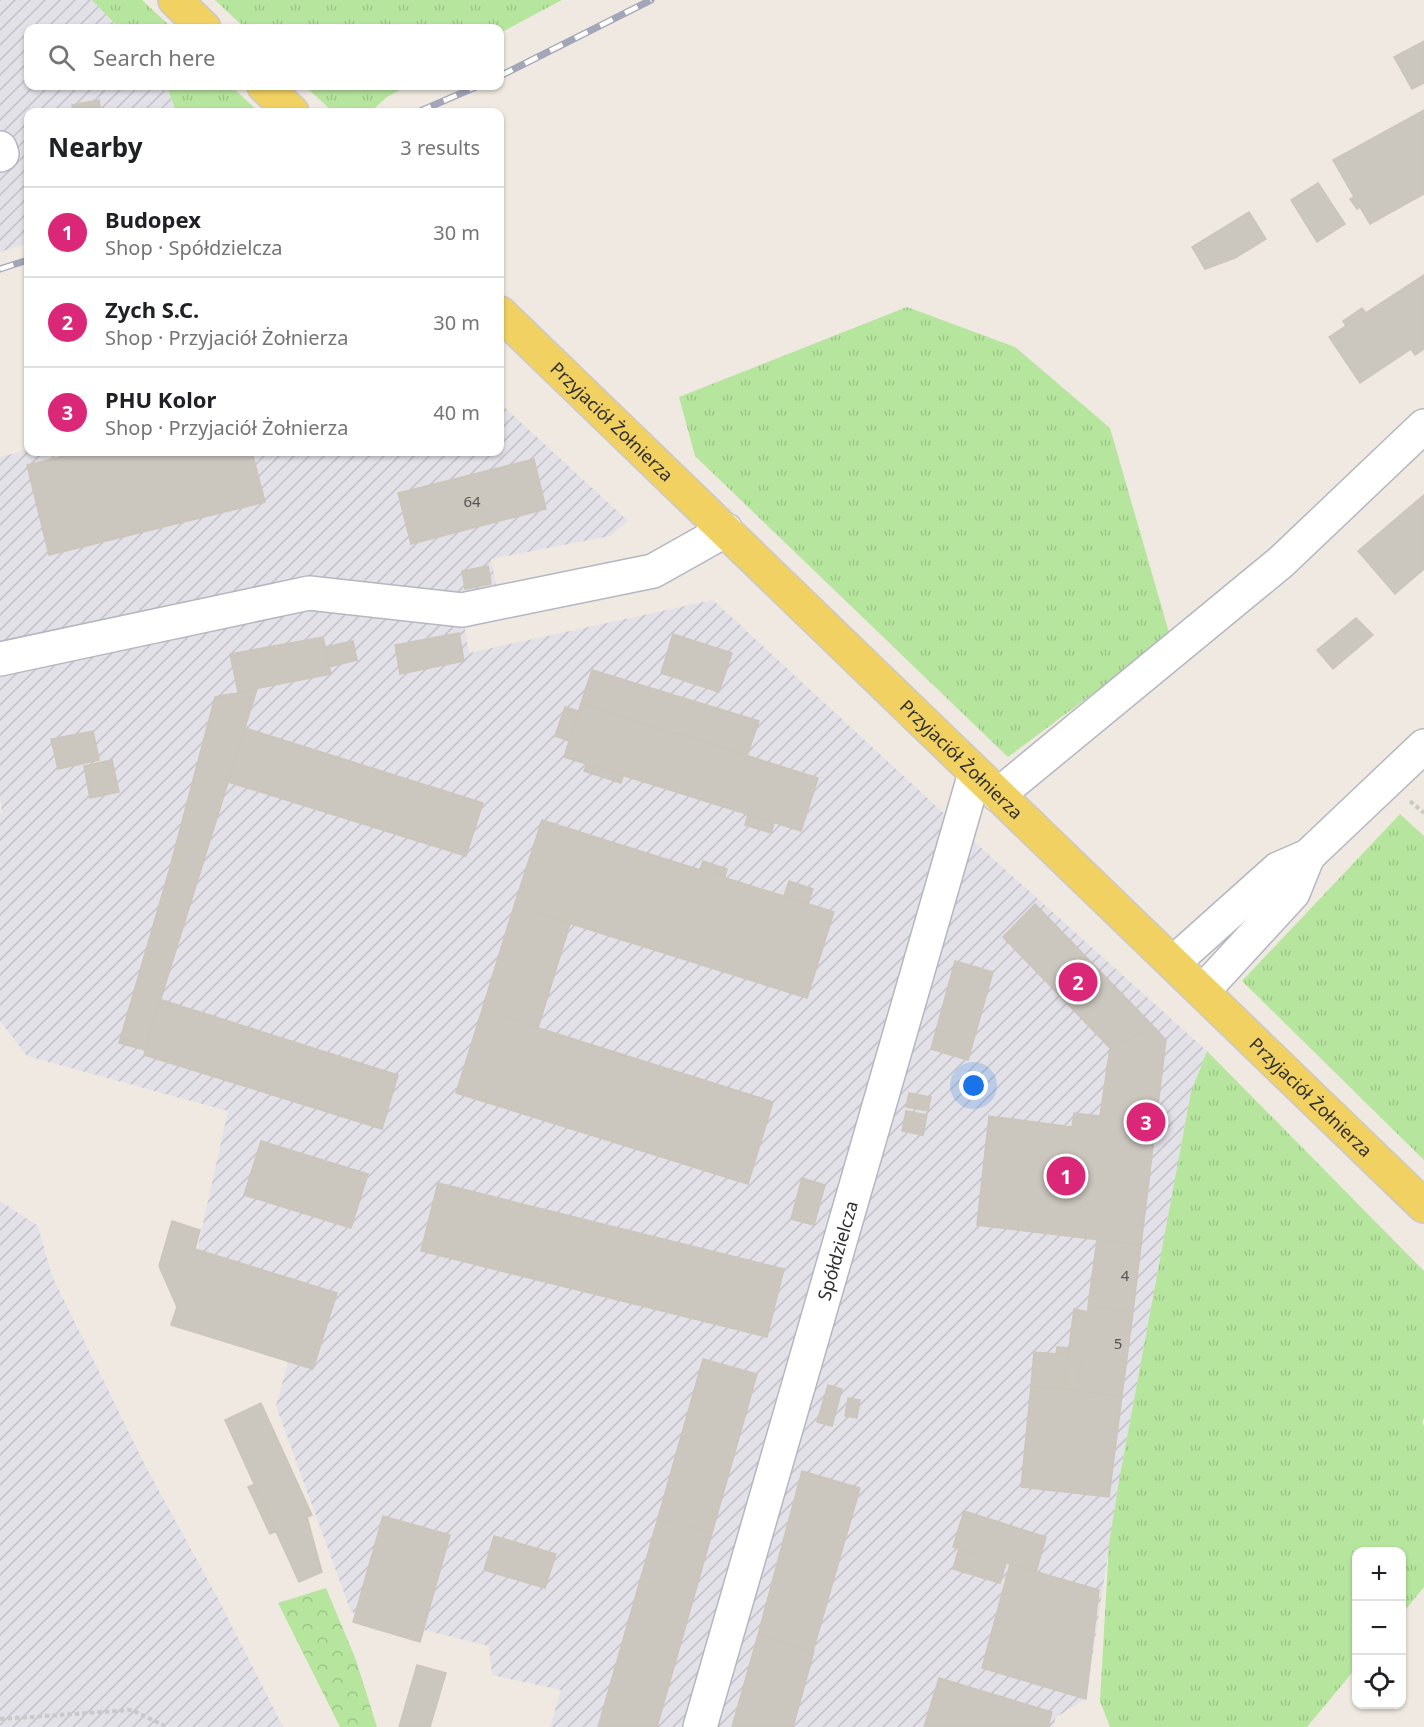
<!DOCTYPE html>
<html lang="en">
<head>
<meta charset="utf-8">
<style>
	:root { --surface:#fff; --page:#f6f6f6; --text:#202124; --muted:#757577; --line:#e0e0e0; --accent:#db2777 }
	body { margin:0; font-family:"Noto Sans",sans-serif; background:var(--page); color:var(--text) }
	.controls { position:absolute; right:18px; bottom:18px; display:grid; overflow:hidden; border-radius:12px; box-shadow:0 2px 4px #0004 }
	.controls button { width:54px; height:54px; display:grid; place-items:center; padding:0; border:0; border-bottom:2px solid var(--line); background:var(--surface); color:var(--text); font:30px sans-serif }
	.you { position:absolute; left:974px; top:1086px; width:21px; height:21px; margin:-15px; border:4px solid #fff; border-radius:50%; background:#1a73e8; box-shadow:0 0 0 9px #1a73e833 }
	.badge { display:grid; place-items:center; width:39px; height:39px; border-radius:50%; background:var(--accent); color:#fff; font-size:20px; font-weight:700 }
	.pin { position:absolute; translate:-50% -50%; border:3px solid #fff; box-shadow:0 2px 6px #0006 }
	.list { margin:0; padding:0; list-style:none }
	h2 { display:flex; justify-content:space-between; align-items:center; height:78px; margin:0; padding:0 24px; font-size:26px }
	h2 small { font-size:20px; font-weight:400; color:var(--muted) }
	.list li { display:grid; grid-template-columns:39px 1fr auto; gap:18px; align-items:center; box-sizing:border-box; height:90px; padding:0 24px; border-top:2px solid var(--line) }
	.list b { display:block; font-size:22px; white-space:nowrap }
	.list p { margin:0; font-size:20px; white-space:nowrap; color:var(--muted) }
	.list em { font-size:20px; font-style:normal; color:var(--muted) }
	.icon { flex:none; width:33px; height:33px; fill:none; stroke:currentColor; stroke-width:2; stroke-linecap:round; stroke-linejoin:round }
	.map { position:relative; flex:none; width:1424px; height:1727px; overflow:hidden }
	.search { position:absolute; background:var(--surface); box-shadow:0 2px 4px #0004; left:24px; top:24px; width:480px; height:66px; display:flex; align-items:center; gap:15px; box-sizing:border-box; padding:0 21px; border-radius:12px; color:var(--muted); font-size:22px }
	.panel { position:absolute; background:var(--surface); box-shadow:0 2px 4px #0004; left:24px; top:108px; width:480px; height:348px; border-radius:12px }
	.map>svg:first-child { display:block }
	.industrial { fill:url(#industrial-furrows) }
	.grass { fill:url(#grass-tufts) }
	.forest { fill:url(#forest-crowns) }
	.building { fill:#cbc7bf; stroke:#cbc5ba; stroke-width:1.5 }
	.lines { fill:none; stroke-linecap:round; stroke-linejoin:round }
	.minor-casing { stroke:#b4b7c1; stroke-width:36 }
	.major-casing { stroke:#c9c9c9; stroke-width:36 }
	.path { stroke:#c9c9c9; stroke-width:4; stroke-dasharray:4.5 3; stroke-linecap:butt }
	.minor { stroke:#fff; stroke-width:33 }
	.major { stroke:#f2d163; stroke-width:33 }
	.rail-casing { stroke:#a3a6b8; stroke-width:7 }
	.rail { stroke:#fff; stroke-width:4.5; stroke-dasharray:14; stroke-linecap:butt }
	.labels { text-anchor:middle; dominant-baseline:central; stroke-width:4.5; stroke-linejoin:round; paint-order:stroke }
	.number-label { font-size:15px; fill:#555452 }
	.street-label { font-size:18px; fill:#2e2e2e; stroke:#fff }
</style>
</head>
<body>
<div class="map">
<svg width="1424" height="1727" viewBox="0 0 1424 1727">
	<defs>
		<pattern id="industrial-furrows" width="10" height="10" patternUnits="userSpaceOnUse" patternTransform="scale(1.5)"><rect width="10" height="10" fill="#e3e1e8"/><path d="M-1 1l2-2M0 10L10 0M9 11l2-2" fill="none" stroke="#c3c1c7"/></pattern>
		<pattern id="grass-tufts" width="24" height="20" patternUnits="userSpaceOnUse" patternTransform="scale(1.5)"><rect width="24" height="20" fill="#b6e59e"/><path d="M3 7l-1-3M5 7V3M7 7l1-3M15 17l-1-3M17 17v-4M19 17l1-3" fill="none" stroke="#9dc588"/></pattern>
		<pattern id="forest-crowns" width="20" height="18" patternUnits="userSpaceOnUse" patternTransform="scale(1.5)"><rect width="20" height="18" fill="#b6e59e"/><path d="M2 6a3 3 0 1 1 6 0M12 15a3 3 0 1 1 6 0" fill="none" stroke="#9dc588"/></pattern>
	</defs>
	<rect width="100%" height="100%" fill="#efe9e1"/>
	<path class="industrial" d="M0,0H92L119,28H28V86H164L169,92L176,112H28V243L0,252Z
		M500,403L628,521L610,536L491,559L496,585L459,594L469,653L713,600L990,856L1207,1051L1191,1092L1120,1475L1086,1699L1056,1717L1053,1727H550L561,1690L492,1675L489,1646L351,1612L276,1406L299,1321L188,1291L228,1111L27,1056L0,1021V814L2,813L0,797V457L28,450L500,452Z
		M0,1201L38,1226L52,1276L146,1467L217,1597L283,1727H0Z"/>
	<path class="grass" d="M92,0H142L172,28H119Z
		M215,0H562L500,33V28H245Z
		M164,86H231L259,112H176L169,92Z
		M305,86H407L387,97L370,112H333Z
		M907,307L1015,347L1110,428L1170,636L1008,757L695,456L679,397Z
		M1400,814L1424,836V1160L1242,981Z
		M1207,1051L1424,1271V1418L1422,1422L1424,1426V1587L1402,1614V1552H1356V1668L1307,1727H1110L1100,1701L1109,1544L1120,1475L1191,1092Z"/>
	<path class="forest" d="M326,1588L356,1660L377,1727H340L278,1603Z"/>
	<path class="building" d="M1424,41V83L1412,89L1394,57Z
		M99,100L101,112H73L72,105Z
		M1424,110V194L1370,224L1360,207L1357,209L1350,199L1354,197L1333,160Z
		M1318,183L1345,224L1317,242L1291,200Z
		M1249,212L1266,239L1235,258L1205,269L1192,247Z
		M1424,275V349L1415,355L1411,349L1360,383L1329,337L1346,326L1343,321L1362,308L1366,313Z
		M81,452H252L265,502L49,555L27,465Z
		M534,459L546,509L411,544L398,493Z
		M1424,495V569L1395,594L1358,551Z
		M488,566L491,584L465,589L462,571Z
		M1356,618L1373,635L1333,669L1317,650Z
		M459,633L464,661L400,674L395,645Z
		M673,634L732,653L719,692L661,673Z
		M323,637L331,674L238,692L230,654Z
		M353,641L357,660L329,667L325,647Z
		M592,670L759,721L747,756L581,703Z
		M257,689L145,1050L119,1043L169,871L215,697Z
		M581,703L818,778L801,831L564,757Z
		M565,707L578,711L569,741L555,736Z
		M245,728L483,803L466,856L228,782Z
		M93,731L99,760L58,769L51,739Z
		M112,760L119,792L90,798L84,766Z
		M587,764L623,776L621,783L584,771Z
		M748,814L774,823L771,833L745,825Z
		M542,820L834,912L807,998L514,906Z
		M703,861L727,869L725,877L700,869Z
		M789,881L813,889L808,904L784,896Z
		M1035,904L1154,1027L1110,1048L1003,937Z
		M514,906L570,924L538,1028L482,1010Z
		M955,961L993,972L968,1060L931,1049Z
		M159,999L398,1075L382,1129L144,1055Z
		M482,1010L773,1102L748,1184L456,1093Z
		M1154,1027L1166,1040L1141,1245L977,1225L989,1116L1072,1127L1074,1113L1100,1116L1110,1048Z
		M909,1093L931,1097L928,1111L906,1107Z
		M906,1111L927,1115L923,1135L902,1131Z
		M261,1141L368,1174L351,1228L244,1195Z
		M802,1178L825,1185L814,1225L791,1219Z
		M438,1183L784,1269L767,1337L421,1251Z
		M172,1221L200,1230L195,1249L337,1293L313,1369L171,1325L177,1307L159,1266Z
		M1097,1240L1141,1245L1133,1312L1088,1306Z
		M1088,1306L1133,1312L1122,1396L1077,1391L1081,1361L1067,1359L1069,1348L1074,1309L1088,1312Z
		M1057,1347L1069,1348L1068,1355L1056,1354Z
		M1034,1352L1068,1355L1064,1389L1031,1386Z
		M703,1359L757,1374L712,1533L658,1518Z
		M1067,1359L1081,1361L1077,1391L1064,1389Z
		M828,1385L842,1389L832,1426L817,1422Z
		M1031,1386L1122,1396L1109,1497L1021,1487Z
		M848,1398L860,1400L857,1418L845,1416Z
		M261,1403L312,1515L307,1517L322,1572L299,1582L225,1420Z
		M802,1471L860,1488L813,1651L758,1635Z
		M255,1484L276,1531L270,1534L248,1487Z
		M964,1511L1046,1537L1036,1572L953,1547Z
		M383,1516L450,1535L420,1642L353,1622Z
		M658,1518L712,1533L657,1727H598Z
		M494,1536L556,1554L545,1588L484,1570Z
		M959,1548L1006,1563L1000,1583L953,1569Z
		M1010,1564L1099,1590L1086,1699L982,1668Z
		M758,1635L814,1651L793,1727H732Z
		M417,1665L446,1673L430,1727H399Z
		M939,1678L1052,1712L1048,1727H924Z"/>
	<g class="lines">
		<defs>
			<g id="minor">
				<path d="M0,148L2,154L0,155"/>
				<path d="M0,659L309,593L462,610L653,571L726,530"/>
				<path d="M998,795L1281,562L1424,426"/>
				<path d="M1173,963L1278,869L1308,856L1424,746"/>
				<path d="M1203,991L1293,893L1308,856"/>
				<path id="s1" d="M700,1727L975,773"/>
			</g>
			<g id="major">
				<path d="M175,0L204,28"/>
				<path d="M264,86L292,112"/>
				<path id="s2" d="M500,313L1424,1206"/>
			</g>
		</defs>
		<use href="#minor" class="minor-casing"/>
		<use href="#major" class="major-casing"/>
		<path class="path" d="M1410,801L1424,813
			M0,1719L132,1710L167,1727"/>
		<use href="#minor" class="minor"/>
		<use href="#major" class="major"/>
		<defs>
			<path id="rail" d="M500,76L651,0
				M418,112L478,86
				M0,269L28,260"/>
		</defs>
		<use href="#rail" class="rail-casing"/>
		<use href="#rail" class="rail"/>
	</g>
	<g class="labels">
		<g class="number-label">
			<text x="472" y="501">64</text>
			<text x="1125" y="1275">4</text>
			<text x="1118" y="1343">5</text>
		</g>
		<g class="street-label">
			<text stroke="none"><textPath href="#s2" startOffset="156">Przyjaciół Żołnierza</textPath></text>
			<text stroke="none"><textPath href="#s2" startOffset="642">Przyjaciół Żołnierza</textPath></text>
			<text stroke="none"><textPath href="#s2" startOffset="1128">Przyjaciół Żołnierza</textPath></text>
			<text stroke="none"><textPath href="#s1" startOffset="496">Spółdzielcza</textPath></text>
		</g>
	</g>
</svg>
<div class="controls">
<button>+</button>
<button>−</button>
<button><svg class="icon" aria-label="locate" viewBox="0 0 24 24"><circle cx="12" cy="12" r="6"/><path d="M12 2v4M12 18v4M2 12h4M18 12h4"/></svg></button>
</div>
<div class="you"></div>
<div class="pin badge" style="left:1066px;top:1176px">1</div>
<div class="pin badge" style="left:1078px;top:982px">2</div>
<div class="pin badge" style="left:1146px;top:1122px">3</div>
<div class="search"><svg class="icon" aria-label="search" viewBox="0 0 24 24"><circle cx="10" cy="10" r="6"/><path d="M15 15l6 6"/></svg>Search here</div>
<section class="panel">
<h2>Nearby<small>3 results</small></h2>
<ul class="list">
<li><span class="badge">1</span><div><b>Budopex</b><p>Shop · Spółdzielcza</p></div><em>30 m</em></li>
<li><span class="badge">2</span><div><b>Zych S.C.</b><p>Shop · Przyjaciół Żołnierza</p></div><em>30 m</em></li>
<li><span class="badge">3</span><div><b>PHU Kolor</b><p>Shop · Przyjaciół Żołnierza</p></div><em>40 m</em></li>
</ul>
</section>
</div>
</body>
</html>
